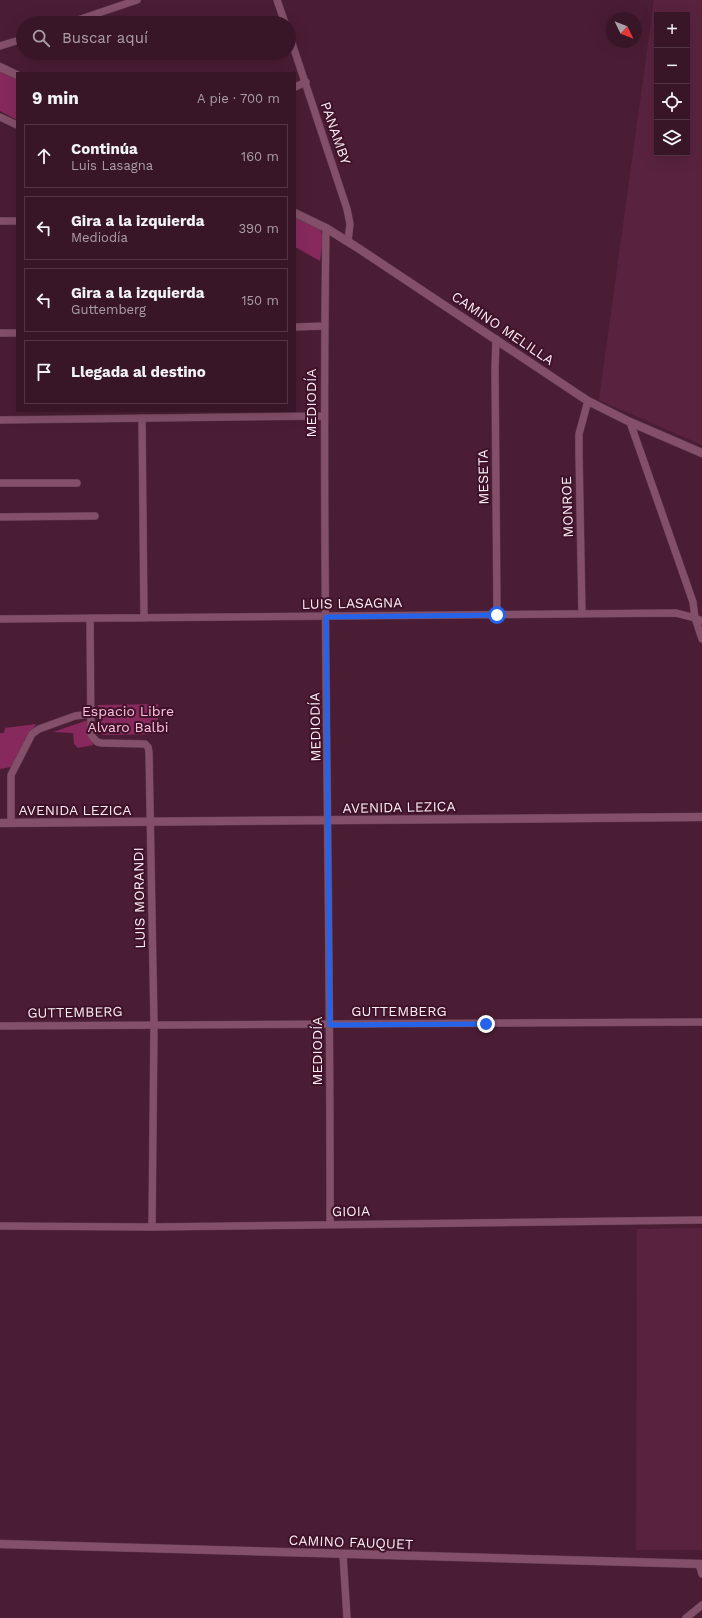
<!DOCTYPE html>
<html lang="es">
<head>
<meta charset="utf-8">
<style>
	:root { --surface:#381627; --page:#432333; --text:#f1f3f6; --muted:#ab9fa7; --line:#523544 }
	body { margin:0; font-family:"Work Sans",sans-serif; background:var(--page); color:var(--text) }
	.controls { position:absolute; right:12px; top:12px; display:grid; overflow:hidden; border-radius:0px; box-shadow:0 4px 16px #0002 }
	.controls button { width:36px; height:36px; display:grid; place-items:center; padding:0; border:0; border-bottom:1px solid var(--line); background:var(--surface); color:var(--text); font:20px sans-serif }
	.compass { position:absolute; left:606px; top:12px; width:36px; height:36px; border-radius:50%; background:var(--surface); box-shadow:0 4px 16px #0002; rotate:133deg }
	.stop { position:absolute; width:12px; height:12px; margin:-9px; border:3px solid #2563eb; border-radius:50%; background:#fff }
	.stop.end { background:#2563eb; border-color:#fff; box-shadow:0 1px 4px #0008 }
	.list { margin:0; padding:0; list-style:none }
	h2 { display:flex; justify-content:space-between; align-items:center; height:52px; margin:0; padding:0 16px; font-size:17px }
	h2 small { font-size:13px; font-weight:400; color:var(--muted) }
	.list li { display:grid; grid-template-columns:26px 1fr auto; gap:12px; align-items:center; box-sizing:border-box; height:64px; margin:0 8px 8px; padding:0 8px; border:1px solid var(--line); border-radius:0px }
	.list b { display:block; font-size:15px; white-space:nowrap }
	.list p { margin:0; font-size:13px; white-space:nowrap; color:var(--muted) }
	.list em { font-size:13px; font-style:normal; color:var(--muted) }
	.icon { flex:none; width:22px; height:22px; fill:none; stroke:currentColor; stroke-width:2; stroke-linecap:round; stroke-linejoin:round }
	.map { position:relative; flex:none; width:702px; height:1618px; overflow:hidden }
	.search { position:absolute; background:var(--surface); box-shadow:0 4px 16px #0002; left:16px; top:16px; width:280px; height:44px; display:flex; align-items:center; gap:10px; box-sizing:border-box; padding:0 14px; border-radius:22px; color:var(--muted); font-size:15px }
	.panel { position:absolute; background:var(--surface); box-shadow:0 4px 16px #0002; left:16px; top:72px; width:280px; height:340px; border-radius:0px }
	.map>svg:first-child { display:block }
	.built { fill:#59233f; fill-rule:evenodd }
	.green { fill:#87295d }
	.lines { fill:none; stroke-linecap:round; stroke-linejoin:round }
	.minor-casing { stroke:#603c50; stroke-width:8 }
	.tertiary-casing { stroke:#603c50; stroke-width:9 }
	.minor { stroke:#845069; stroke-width:7 }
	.tertiary { stroke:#845069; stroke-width:8 }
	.route { stroke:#2563eb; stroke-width:5 }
	.labels { text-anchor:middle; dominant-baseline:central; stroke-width:4; stroke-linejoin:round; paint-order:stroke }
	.street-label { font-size:14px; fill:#fceff4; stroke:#3f122a }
	.park-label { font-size:14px; fill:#fcc0db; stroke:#3f122a }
</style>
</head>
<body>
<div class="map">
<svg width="702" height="1618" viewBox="0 0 702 1618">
	<rect width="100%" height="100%" fill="#4b1d34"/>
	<path class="built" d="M654,0H702V445L599,400ZM657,15H687V153H657Z
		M702,1228V1550H636L637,1229Z"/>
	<path class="green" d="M0,69L17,77V120L0,111Z
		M295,217L320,229C325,238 321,251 320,261L295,247Z
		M158,704V734L103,735L99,732L98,705Z
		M88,720L93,745L78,748L74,744L73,733L53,732Z
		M36,724L11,767L0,769V733H4L5,728Z"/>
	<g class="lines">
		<defs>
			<path id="minor" d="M277,0L285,23
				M69,23L137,0
				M289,34L347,209L350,224L348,241
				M0,46L23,39
				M295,87L306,82
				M0,117L17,125
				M0,221H17
				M326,228C321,560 331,893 330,1225
				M295,327L325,326
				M0,333H17
				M496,339L495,369L497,615
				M142,418L144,618
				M0,420L324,416
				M630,422L693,602L695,618L702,639
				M0,483H77
				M0,517L95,516
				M582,614L579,453V434L588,401
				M90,618L91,735L97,742L102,743L145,744L148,747L149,752L154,1024L152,1227
				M0,619L676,613L695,618L702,621
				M11,823V775L32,734L39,729L75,716L90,714
				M0,1026L702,1022
				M0,1226L152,1227L702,1220
				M343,1555L347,1618
				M699,1564L702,1574
				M686,1618L702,1605"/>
			<path id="tertiary" d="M0,67L17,75
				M295,213L326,228L358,248L588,401L630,422L702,453
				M0,823L702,817
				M0,1544L702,1564"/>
		</defs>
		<use href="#minor" class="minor-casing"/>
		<use href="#tertiary" class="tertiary-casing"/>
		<use href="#minor" class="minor"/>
		<use href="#tertiary" class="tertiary"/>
	</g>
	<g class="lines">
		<path class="route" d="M486,1024L330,1025L326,617L497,615"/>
	</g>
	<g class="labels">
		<g class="street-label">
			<text transform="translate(336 133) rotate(71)">PANAMBY</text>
			<text transform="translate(503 328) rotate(34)">CAMINO MELILLA</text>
			<text transform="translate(311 403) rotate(-90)">MEDIODÍA</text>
			<text transform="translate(483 477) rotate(-91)">MESETA</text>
			<text transform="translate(567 507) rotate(-92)">MONROE</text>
			<text transform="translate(352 603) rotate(-1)">LUIS LASAGNA</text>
			<text transform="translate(315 727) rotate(-91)">MEDIODÍA</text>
			<text transform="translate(399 807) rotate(-1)">AVENIDA LEZICA</text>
			<text x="75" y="810">AVENIDA LEZICA</text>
			<text transform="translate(139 898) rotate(-91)">LUIS MORANDI</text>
			<text x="399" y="1011">GUTTEMBERG</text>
			<text transform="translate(75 1012) rotate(-1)">GUTTEMBERG</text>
			<text transform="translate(317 1051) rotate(-90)">MEDIODÍA</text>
			<text transform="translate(351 1211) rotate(-1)">GIOIA</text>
			<text transform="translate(351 1542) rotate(2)">CAMINO FAUQUET</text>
		</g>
		<g class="park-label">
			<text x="128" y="711">Espacio Libre<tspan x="128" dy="16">Alvaro Balbi</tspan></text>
		</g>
	</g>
</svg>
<div class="controls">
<button>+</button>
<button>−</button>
<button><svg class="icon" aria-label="locate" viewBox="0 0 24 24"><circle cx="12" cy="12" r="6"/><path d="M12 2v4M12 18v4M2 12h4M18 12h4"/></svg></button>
<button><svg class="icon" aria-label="layers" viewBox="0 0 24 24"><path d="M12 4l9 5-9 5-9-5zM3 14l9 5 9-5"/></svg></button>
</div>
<svg class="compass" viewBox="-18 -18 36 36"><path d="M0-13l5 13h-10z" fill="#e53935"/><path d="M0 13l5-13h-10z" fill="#ab9fa7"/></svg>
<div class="stop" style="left:497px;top:615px"></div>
<div class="stop end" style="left:486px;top:1024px"></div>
<div class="search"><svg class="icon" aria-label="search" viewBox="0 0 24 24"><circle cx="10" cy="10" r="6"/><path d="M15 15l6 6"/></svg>Buscar aquí</div>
<section class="panel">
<h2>9 min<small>A pie · 700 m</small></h2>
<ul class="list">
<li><svg class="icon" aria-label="ahead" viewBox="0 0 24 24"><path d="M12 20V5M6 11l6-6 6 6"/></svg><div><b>Continúa</b><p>Luis Lasagna</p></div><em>160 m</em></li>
<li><svg class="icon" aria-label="left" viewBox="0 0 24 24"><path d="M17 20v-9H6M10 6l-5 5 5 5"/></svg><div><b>Gira a la izquierda</b><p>Mediodía</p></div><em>390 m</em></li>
<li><svg class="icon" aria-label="left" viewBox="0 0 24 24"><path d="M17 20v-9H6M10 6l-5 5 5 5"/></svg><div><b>Gira a la izquierda</b><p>Guttemberg</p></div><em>150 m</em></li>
<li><svg class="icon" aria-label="arrive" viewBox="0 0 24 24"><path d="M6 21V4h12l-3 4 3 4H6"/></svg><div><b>Llegada al destino</b></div></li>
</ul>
</section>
</div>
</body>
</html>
